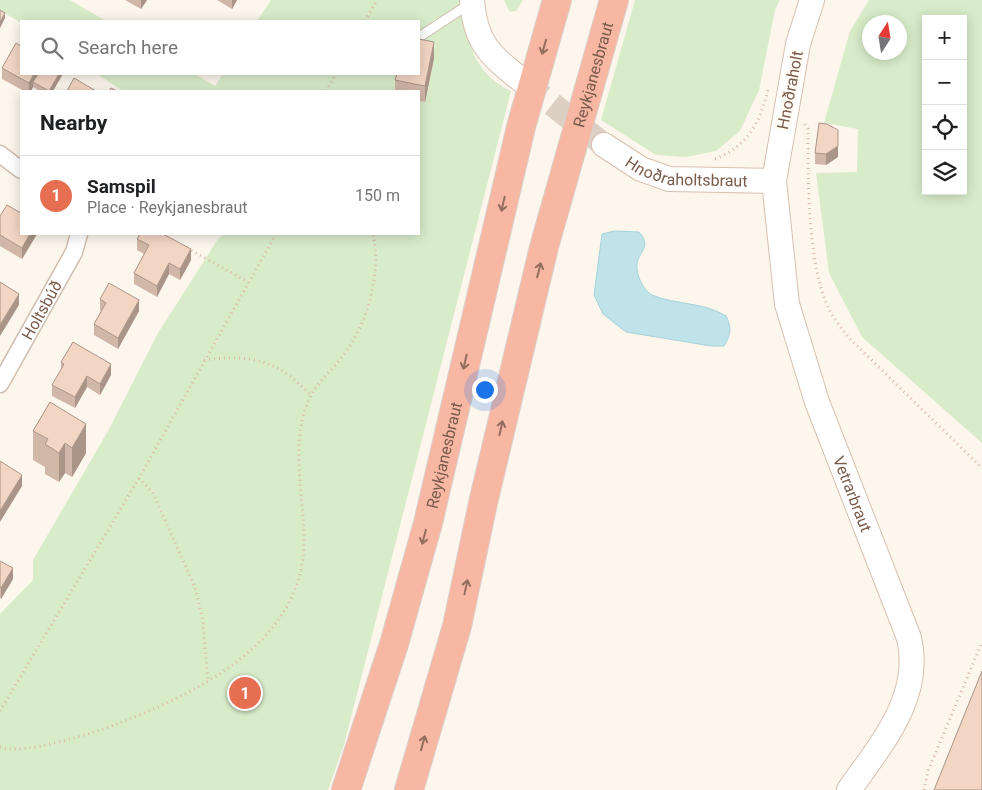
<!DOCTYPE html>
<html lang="en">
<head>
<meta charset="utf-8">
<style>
	:root { --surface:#fff; --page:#f2f2f2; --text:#202124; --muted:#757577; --line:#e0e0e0; --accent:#e76f51 }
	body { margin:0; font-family:Roboto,sans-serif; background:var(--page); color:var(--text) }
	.controls { position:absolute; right:15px; top:15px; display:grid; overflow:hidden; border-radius:0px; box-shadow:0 2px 12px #0003 }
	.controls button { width:45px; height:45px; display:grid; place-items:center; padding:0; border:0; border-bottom:1px solid var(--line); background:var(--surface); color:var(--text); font:25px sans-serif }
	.compass { position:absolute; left:862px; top:15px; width:45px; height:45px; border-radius:50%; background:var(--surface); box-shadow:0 2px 12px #0003; rotate:12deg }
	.you { position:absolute; left:484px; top:389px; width:18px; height:18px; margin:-12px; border:4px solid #fff; border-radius:50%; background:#1a73e8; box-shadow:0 0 0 8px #1a73e833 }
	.badge { display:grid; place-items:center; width:32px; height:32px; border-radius:50%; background:var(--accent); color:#fff; font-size:16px; font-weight:700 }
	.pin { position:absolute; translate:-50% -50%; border:2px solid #fff; box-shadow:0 1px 5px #0006 }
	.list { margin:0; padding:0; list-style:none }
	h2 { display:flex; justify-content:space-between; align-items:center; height:65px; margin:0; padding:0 20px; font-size:21px }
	h2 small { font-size:16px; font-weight:400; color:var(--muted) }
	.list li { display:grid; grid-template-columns:32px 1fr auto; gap:15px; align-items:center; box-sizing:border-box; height:80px; padding:0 20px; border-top:1px solid var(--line) }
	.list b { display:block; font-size:19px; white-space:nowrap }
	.list p { margin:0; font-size:16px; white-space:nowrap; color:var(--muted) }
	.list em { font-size:16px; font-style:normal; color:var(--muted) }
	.icon { flex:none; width:28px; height:28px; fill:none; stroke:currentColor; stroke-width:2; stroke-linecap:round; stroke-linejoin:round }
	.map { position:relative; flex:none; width:982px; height:790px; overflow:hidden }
	.search { position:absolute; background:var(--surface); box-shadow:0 2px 12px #0003; left:20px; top:20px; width:400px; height:55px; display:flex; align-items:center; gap:12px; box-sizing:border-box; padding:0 18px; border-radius:0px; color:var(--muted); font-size:19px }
	.panel { position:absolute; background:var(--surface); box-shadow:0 2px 12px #0003; left:20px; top:90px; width:400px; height:145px; border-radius:0px }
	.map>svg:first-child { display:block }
	.green { fill:#d8ecc9; fill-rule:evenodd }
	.water { fill:#bfe3e8; stroke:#a5d3da }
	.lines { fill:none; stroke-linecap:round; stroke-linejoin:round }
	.secondary-tunnel { stroke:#dcd0c4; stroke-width:24; stroke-dasharray:24 12; stroke-linecap:butt }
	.lane-casing { stroke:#d1beb0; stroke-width:11 }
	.street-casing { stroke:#d1beb0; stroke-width:19 }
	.secondary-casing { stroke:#d6c0b0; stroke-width:26 }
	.highway-casing { stroke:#dad1cd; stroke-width:30 }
	.path { stroke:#d9b8a5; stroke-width:3; stroke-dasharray:1 4; stroke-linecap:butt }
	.lane { stroke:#fff; stroke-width:9 }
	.street { stroke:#fff; stroke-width:16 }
	.secondary { stroke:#fff; stroke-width:24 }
	.highway { stroke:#f7b7a3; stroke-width:28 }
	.wall { fill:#d1b7a8 }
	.shaded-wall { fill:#aa9588 }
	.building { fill:#f3d5c3; stroke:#aa9588 }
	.oneway { stroke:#936e5e }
	.labels { text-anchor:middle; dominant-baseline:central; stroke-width:5; stroke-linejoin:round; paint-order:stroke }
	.street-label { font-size:16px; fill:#7a5c4d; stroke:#fffaf3 }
</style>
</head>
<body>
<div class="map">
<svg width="982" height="790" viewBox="0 0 982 790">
	<rect width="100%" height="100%" fill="#fdf6ec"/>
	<path class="green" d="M0,0H70L106,21H21V23L0,10Z
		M271,0H463C465,39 473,73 511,91L344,745L328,790H0V614L33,580V560L108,431L158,333L218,239L224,234H419V91H123L97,74H195L215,86L223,74H419V21H257Z
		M504,0H523L516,11L510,12Z
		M635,0H780L775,10L759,90L740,131L716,151L686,157L656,155L601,120Z
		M869,0H982V443L862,337L829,273L816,173L857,172L858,129L824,123L850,31ZM926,19H963V191H926ZM870,22H900V52H870Z"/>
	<path class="water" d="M614,231L639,232C654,249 635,252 637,269C638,278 644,291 652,295C676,305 704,302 726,316C732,328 731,334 724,346H711L626,332L603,314L594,295L602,234Z"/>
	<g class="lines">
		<path class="secondary-tunnel" d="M524,82L604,145"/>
		<defs>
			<path id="lane" d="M419,37L471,3"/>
			<g id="street">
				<path d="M0,154L21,170"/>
				<path id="s1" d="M0,384L74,252L79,234"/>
			</g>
			<g id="secondary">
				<path d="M472,0C475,44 491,56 524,82"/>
				<path id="s2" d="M812,0L798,44L774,181L787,304L817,402L909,638C923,697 881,744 849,790"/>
				<path id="s3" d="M604,145L641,169L669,179L774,181"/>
			</g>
			<g id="highway">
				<path id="s4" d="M346,790L394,644L428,523L521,127L557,0"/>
				<path id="s5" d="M409,790L457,626L483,503L544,247L614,0"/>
			</g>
		</defs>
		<use href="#lane" class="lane-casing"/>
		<use href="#street" class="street-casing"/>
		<use href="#secondary" class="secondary-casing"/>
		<use href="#highway" class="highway-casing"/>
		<path class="path" d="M365,21L377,0
			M326,91L336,74
			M805,124L808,129C808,179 807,270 831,313C836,322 843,330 849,338L982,468
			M715,159C747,147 760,123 768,90
			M187,248L248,282
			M204,360C234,356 262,356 287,374C296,380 302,388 311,394
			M139,478L153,493L196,590L203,622L208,681
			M0,711L139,478L276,234
			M0,747C21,756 94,733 117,724C197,693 304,642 304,541C304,499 292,451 305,410C314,383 325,379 341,358C367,327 382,273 373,234
			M924,790L928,771L982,642"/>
		<use href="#lane" class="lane"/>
		<use href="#street" class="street"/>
		<use href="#secondary" class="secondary"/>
		<use href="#highway" class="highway"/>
	</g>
	<path class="wall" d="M125,0H147L141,9Z
		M217,0H237L232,9Z
		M434,58L425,102L419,101V91H395V80Z
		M2,68L53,91H40L33,87L31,91H24L2,79Z
		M838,141V157L826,165L815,164V153Z
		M0,216L37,234L22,259L0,246Z
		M137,239L191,260L180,280L169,274L157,297L134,284V273L144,254L137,250Z
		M100,299L139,311L118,349L94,335V324L101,311L100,310Z
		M61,362L111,375L100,395L87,387L75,408L52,396V385L61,371Z
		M50,402L86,453L72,477L65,473L59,482L45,474V467L33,460V431Z
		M0,561L13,579L1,599L0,598Z"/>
	<path class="shaded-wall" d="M141,0H147L141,9Z
		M232,0H237L232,9Z
		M5,13V18L0,28V22Z
		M434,42V58L425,102V86Z
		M34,74H41L33,82V87L31,91H29V83Z
		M59,74H63L53,91H49Z
		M838,130V157L826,165V154Z
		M30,234H37L22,259V248Z
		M191,249V260L180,280V269Z
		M169,263V274L157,297V286Z
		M19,294V305L0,336V325Z
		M139,300V311L118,349V338Z
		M111,364V375L100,395V384Z
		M87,376V387L75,408V397Z
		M86,424V453L72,477V448Z
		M65,443V473L59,482V453Z
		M22,475V486L0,522V511Z
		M13,568V579L1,599V588Z"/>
	<path class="building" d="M0,10L5,13L0,22Z
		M419,39L434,42L425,86L395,80L397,74H419Z
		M16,43L21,46V74H34L29,83L2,68Z
		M38,74H59L49,91L33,82Z
		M74,78L96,91H67Z
		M111,88L117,91H109Z
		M819,123L827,124L838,130V146L826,154L815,153Z
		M7,205L21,213V234H30L22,248L0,235V216Z
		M140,234H163L191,249L180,269L169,263L157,286L134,273L149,245L137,239Z
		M0,282L19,294L0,325Z
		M109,283L139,300L118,338L94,324L106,303L100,299Z
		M73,342L111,364L100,384L87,376L75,397L52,385L64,364L61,362Z
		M50,402L86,424L72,448L65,443L59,453L45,444L48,439L33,431Z
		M0,461L22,475L0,511Z
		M0,561L13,568L1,588L0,587Z
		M982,671V790H934Z"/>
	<defs><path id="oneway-shaft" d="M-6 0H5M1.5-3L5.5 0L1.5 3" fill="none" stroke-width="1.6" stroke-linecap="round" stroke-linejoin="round" transform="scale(1.25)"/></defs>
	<g class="oneway">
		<use href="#oneway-shaft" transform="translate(544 47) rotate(106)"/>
		<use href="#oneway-shaft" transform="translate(503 204) rotate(103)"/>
		<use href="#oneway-shaft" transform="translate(539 270) rotate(-76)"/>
		<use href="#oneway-shaft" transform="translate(465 362) rotate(103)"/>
		<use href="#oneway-shaft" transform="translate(501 428) rotate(-77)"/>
		<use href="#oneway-shaft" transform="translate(424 537) rotate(105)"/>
		<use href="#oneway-shaft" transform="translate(466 587) rotate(-78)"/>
		<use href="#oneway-shaft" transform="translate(423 743) rotate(-74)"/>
	</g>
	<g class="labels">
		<g class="street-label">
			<text stroke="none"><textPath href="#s5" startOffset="739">Reykjanesbraut</textPath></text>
			<text transform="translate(790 90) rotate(-79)">Hnoðraholt</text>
			<text stroke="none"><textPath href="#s3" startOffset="90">Hnoðraholtsbraut</textPath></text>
			<text stroke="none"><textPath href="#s1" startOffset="85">Holtsbúð</textPath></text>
			<text stroke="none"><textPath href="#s4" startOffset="349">Reykjanesbraut</textPath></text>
			<text stroke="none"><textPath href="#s2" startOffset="510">Vetrarbraut</textPath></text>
		</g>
	</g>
</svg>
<div class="controls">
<button>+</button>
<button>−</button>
<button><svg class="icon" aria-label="locate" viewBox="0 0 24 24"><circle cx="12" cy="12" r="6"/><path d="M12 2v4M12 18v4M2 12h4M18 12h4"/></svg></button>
<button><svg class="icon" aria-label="layers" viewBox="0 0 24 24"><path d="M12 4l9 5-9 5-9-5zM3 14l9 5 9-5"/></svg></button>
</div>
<svg class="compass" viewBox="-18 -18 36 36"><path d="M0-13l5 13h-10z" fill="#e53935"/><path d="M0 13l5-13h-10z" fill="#757577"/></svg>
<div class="you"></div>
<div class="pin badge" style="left:245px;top:693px">1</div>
<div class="search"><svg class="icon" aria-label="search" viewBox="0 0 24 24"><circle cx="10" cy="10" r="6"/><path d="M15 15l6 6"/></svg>Search here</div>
<section class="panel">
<h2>Nearby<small></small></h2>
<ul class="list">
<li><span class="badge">1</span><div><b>Samspil</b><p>Place · Reykjanesbraut</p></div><em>150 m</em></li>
</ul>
</section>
</div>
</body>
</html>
